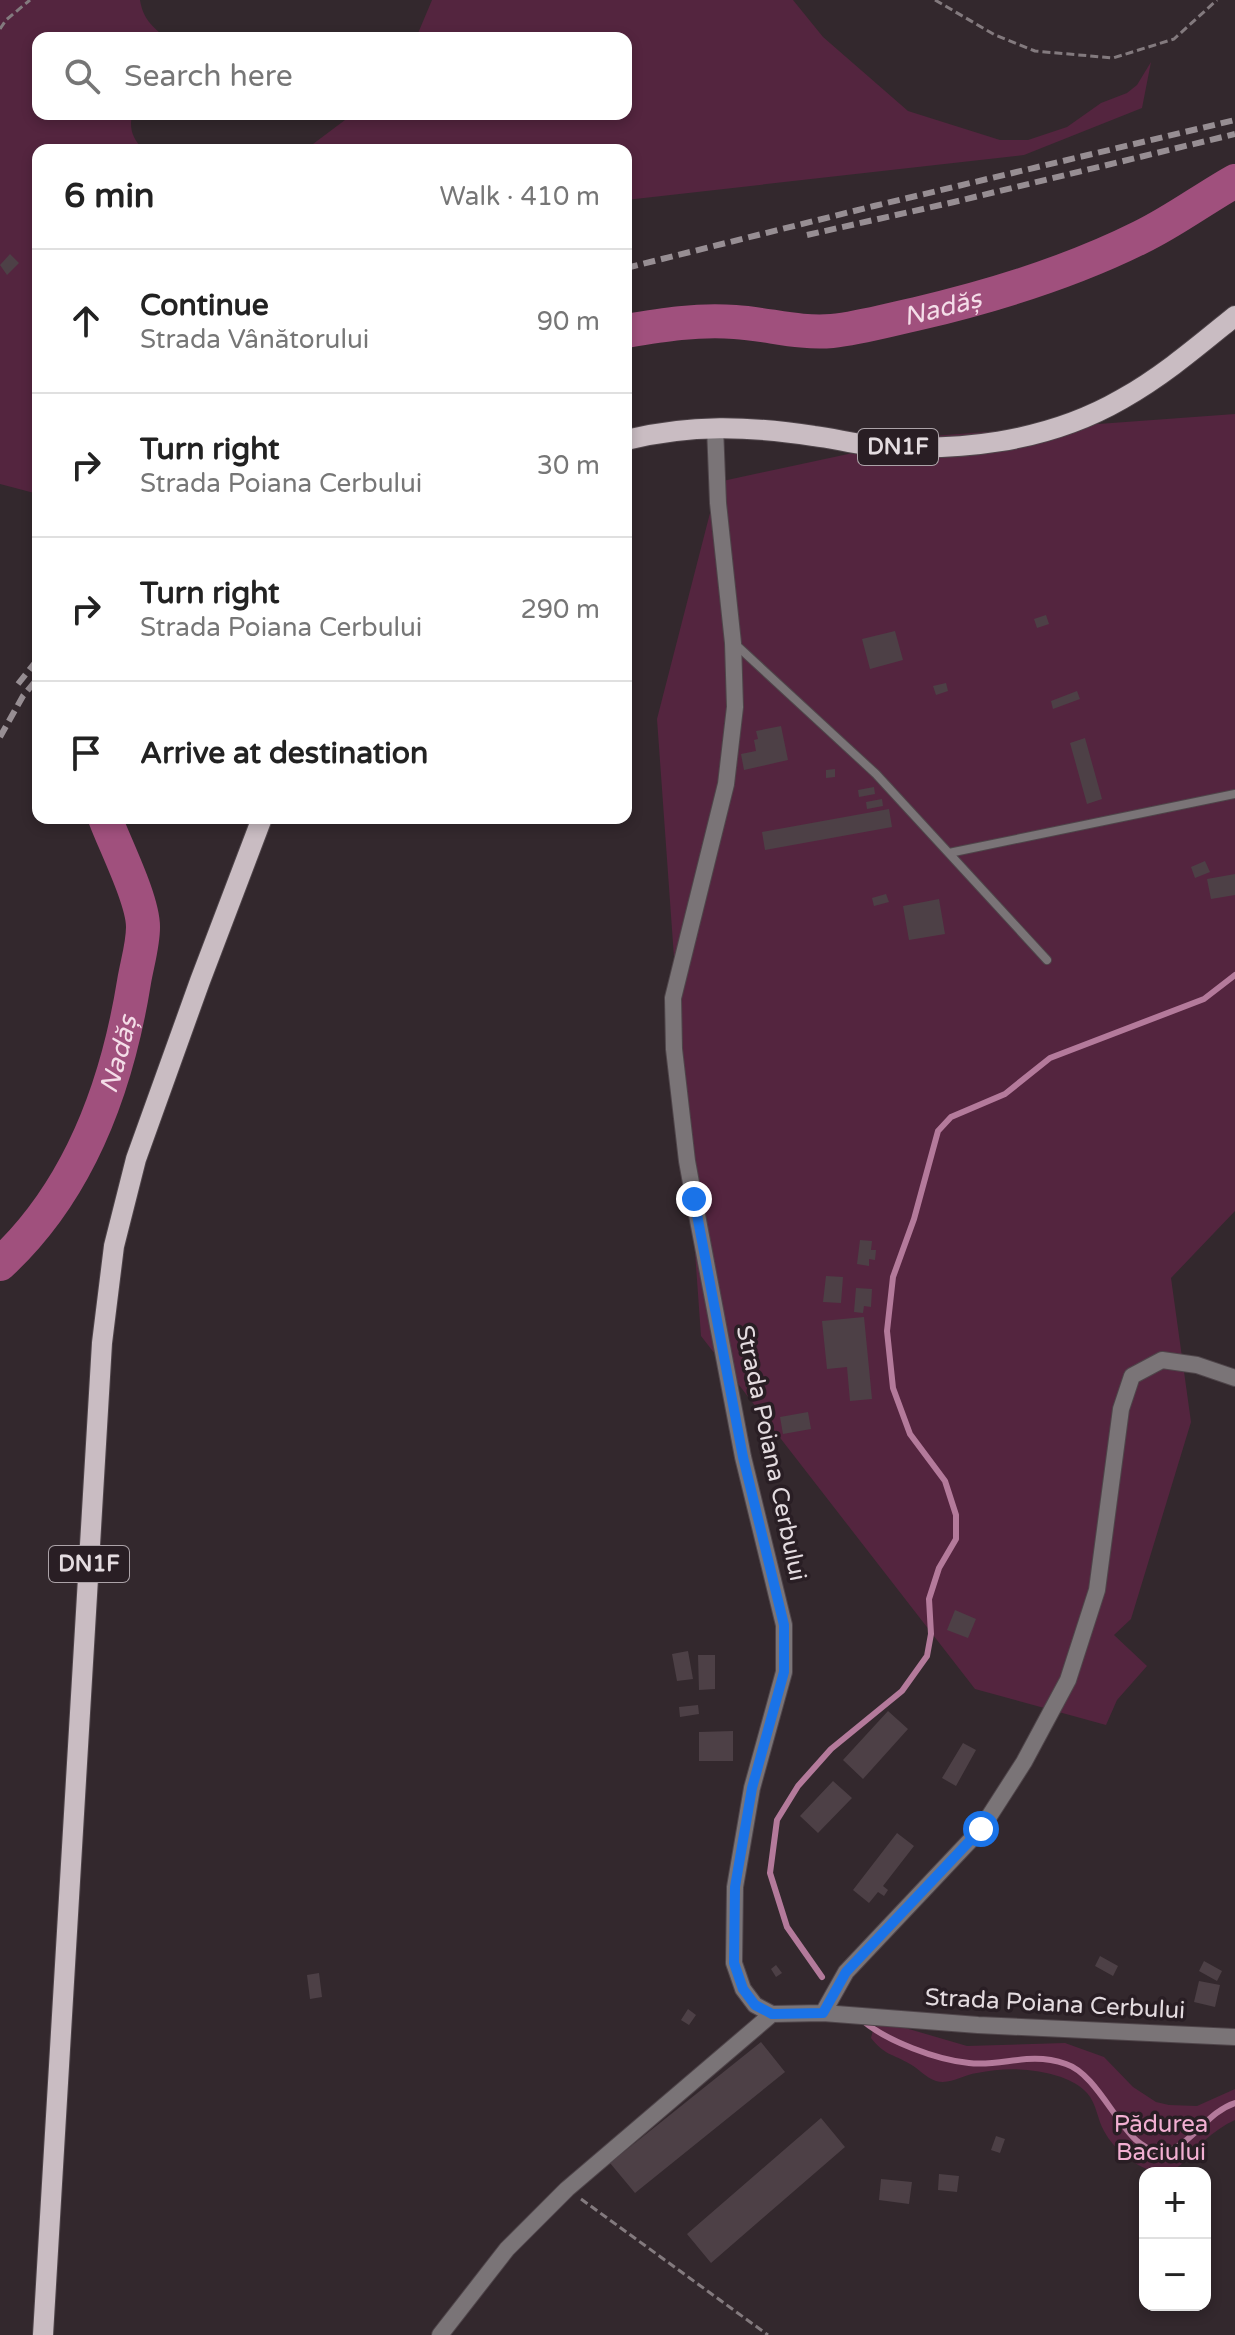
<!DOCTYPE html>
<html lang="en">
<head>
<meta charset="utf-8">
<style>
	:root { --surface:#fff; --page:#f6f6f6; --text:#222; --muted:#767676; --line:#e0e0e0 }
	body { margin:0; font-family:"Varela Round",sans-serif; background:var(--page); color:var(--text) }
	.controls { position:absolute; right:24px; bottom:24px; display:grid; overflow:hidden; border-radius:16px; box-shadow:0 4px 12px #0003 }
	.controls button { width:72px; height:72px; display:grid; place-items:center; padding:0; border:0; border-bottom:2px solid var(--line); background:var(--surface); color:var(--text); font:40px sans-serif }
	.stop { position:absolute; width:24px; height:24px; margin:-18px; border:6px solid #1a73e8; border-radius:50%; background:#fff }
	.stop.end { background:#1a73e8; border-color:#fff; box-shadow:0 2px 8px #0008 }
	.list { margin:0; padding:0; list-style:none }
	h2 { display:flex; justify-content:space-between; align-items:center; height:104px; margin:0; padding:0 32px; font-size:34px }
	h2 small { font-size:26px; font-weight:400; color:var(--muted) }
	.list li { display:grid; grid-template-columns:52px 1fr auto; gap:24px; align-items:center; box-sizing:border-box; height:144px; padding:0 32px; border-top:2px solid var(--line) }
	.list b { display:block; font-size:30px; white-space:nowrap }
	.list p { margin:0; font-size:26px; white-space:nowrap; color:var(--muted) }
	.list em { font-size:26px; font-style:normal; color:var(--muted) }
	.icon { flex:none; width:44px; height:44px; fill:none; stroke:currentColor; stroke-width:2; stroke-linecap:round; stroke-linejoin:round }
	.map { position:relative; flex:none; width:1235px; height:2335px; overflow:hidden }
	.search { position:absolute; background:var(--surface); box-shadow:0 4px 12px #0003; left:32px; top:32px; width:600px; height:88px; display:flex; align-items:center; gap:20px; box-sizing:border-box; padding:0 28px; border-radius:16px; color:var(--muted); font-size:30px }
	.panel { position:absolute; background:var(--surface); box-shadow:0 4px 12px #0003; left:32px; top:144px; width:600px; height:680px; border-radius:16px }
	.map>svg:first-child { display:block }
	.green { fill:#54253f }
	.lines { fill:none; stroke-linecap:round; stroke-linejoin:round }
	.stream { stroke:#b47a9b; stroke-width:6 }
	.river { stroke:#a0507d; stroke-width:34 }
	.building { fill:#4d4046 }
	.lane-casing { stroke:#4f454a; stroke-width:10 }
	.street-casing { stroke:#4f454a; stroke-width:18 }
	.primary-casing { stroke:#4f454a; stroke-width:22 }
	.path { stroke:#837a7e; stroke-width:3; stroke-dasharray:8 4; stroke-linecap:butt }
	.lane { stroke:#7a7477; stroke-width:8 }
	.street { stroke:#7a7477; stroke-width:16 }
	.primary { stroke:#c9bcc2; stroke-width:20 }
	.rail { stroke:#978e93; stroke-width:6; stroke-dasharray:12 6; stroke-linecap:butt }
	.route { stroke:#1a73e8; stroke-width:10 }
	.labels { text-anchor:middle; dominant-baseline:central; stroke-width:7; stroke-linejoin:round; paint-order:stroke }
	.shield { fill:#291e24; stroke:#aca3a8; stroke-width:2 }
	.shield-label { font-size:22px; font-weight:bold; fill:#e4dce0 }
	.street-label { font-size:24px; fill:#e4dce0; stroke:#291e24 }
	.park-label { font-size:24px; fill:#f2afd2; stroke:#291e24 }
	.water-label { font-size:26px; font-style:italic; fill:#f4dde8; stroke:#291e24 }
</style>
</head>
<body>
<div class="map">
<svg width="1235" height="2335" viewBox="0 0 1235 2335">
	<rect width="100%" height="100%" fill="#33282d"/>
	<path class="green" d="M0,0H140C143,19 152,26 166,38H38V114H132C129,130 133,139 144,150H38V494L0,484Z
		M432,0H793L823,37L908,111L1000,140H1028L1067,127L1101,103L1127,93L1137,85L1151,62L1142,108L1024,155L626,200V150H305L353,114H626V38H416Z
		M1235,414V1211L1171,1278L1191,1422L1131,1619L1114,1635L1147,1666L1117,1700L1106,1725L975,1689L701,1336L657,719L718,482L932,436Z
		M879,2024L902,2027L967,2046L1065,2043L1104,2057L1133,2087L1156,2102L1169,2105L1197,2106L1235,2089V2120C1224,2125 1214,2132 1205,2140C1191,2153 1182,2171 1162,2172C1140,2172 1114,2150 1104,2131C1097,2119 1097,2104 1087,2093C1080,2085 1071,2081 1061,2077C1034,2068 1005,2067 977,2073C963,2075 950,2085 936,2081C926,2078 919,2069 910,2064C893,2054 884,2055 871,2038L873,2030Z"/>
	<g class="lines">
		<path class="stream" d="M822,1977L787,1927L770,1873L777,1820L798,1786L831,1749L902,1691L927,1656L931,1634L929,1599L939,1568L956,1539V1515L945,1481L910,1434L893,1388L887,1331L893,1277L914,1219L938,1131L951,1117L1005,1094L1050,1058L1204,999L1235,975
			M862,2020C886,2041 937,2060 969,2063C1003,2067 1028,2051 1066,2064C1094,2073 1114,2120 1136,2140C1142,2145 1149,2149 1156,2154C1191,2150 1204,2113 1235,2103"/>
		<g class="river">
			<path id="s1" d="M626,331C662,325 698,319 735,322C768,324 799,334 832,331C860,328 888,320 916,314C993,296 1069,273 1141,237C1174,221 1203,199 1235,181"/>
			<path id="s2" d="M0,1264C79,1191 117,1087 134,982C137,964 143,945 143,927C143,900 115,845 105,818"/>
		</g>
	</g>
	<path class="building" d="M10,254L19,263L7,275L0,265Z
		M1046,615L1049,624L1037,628L1034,619Z
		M895,631L903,660L870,669L862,639Z
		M946,683L948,691L936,695L933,686Z
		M1077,691L1080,699L1053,709L1051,701Z
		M781,726L788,760L744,770L741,754L756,751L754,740L758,739L756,731Z
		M1085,738L1102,799L1087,804L1070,743Z
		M835,769V777L826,778V770Z
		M874,787L875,794L859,797L858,790Z
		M882,799L883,806L867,809L866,802Z
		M889,809L892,827L765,850L762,832Z
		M1205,861L1210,872L1195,878L1191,867Z
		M1235,874V895L1211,899L1207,879Z
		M886,894L889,902L874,906L872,898Z
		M939,899L945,934L909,940L903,906Z
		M860,1240L872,1241L871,1250H876L875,1260L869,1259V1266L857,1264Z
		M826,1276L843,1277L841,1303L823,1302Z
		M856,1288L872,1289L871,1307L864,1306L863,1313L854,1312Z
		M864,1317L872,1399L850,1401L847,1367L827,1369L822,1321Z
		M808,1412L811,1429L783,1434L780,1417Z
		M955,1610L976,1619L968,1638L947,1630Z
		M688,1651L693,1679L677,1681L672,1654Z
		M698,1655H715V1689L699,1690Z
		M698,1705L699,1714L680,1717L679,1707Z
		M888,1711L908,1729L863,1779L843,1760Z
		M733,1731V1761H699V1732Z
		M963,1743L976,1750L956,1786L942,1778Z
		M833,1781L852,1798L818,1833L800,1816Z
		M897,1833L914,1846L883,1886L888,1890L884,1896L878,1892L869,1903L853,1890Z
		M1100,1956L1118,1966L1113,1976L1095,1966Z
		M1204,1961L1222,1971L1217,1981L1199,1971Z
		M776,1965L782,1973L776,1977L771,1969Z
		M319,1973L322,1997L310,1999L307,1975Z
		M1199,1981L1220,1985L1215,2007L1194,2002Z
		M688,2009L696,2015L689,2025L681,2020Z
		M761,2042L785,2072L635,2193L610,2163Z
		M821,2118L845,2147L711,2263L687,2234Z
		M996,2136L1005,2139L1000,2153L991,2150Z
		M939,2174L959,2176L957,2192L938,2190Z
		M881,2179L912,2182L909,2204L879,2200Z"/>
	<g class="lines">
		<defs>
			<path id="lane" d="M734,643L876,774L1047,960
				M949,853L1235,794"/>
			<path id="street" d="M715,427L718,503L733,643L735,707L726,784L673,998L674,1049L687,1161L694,1199L743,1457L784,1625V1672L752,1788L735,1887L734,1963L743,1989L755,2005L772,2014L823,2013L978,2025L1235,2037
				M823,2013L846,1972L981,1829L1024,1762L1068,1680L1097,1590L1121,1409L1132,1376L1162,1360L1197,1365L1235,1378
				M440,2335L507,2249L567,2189L772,2014"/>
			<path id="primary" d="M626,440C691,424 748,426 814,436C832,438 850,443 868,445C954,453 1046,443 1122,399C1163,376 1198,346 1235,316
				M43,2335L102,1343L114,1246L136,1159L200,981L262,818"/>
		</defs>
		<use href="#lane" class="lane-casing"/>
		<use href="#street" class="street-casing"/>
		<use href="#primary" class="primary-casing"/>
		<path class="path" d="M935,0L995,35L1035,51L1113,58L1174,39L1217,0
			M0,29L6,20L30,0
			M581,2199L768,2335"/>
		<use href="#lane" class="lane"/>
		<use href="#street" class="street"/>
		<use href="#primary" class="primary"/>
		<path class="rail" d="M807,235L954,202L1235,134
			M626,268L874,206L1235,120
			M18,684L38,659
			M0,737L23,696L38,678"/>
	</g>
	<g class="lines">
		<path class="route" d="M694,1199L743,1457L784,1625V1672L752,1788L735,1887L734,1963L743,1989L755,2005L772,2014L823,2013L846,1972L981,1829"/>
	</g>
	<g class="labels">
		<g class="shield">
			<rect x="858" y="429" width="80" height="36" rx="6"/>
			<rect x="49" y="1546" width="80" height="36" rx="6"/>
		</g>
		<g class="shield-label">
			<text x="898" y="447">DN1F</text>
			<text x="89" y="1564">DN1F</text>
		</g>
		<g class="street-label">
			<text transform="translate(771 1453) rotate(78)">Strada Poiana Cerbului</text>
			<text transform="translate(1055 2004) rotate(3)">Strada Poiana Cerbului</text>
		</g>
		<g class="park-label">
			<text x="1161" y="2124">Pădurea<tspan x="1161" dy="28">Baciului</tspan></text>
		</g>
		<g class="water-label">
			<text stroke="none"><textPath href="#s1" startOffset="320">Nadăș</textPath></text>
			<text stroke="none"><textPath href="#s2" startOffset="244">Nadăș</textPath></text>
		</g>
	</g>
</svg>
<div class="controls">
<button>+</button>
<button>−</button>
</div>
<div class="stop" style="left:981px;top:1829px"></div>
<div class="stop end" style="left:694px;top:1199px"></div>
<div class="search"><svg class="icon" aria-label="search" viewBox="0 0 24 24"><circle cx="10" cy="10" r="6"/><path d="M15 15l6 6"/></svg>Search here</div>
<section class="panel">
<h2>6 min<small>Walk · 410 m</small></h2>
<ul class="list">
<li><svg class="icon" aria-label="ahead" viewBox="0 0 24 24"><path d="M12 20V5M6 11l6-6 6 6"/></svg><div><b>Continue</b><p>Strada Vânătorului</p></div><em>90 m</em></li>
<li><svg class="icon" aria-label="right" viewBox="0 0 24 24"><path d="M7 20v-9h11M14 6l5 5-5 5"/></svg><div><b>Turn right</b><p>Strada Poiana Cerbului</p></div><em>30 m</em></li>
<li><svg class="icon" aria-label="right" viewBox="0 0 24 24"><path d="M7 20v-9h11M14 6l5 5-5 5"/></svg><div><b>Turn right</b><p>Strada Poiana Cerbului</p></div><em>290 m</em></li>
<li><svg class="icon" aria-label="arrive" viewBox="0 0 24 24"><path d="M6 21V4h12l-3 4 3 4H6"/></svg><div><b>Arrive at destination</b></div></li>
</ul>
</section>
</div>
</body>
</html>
